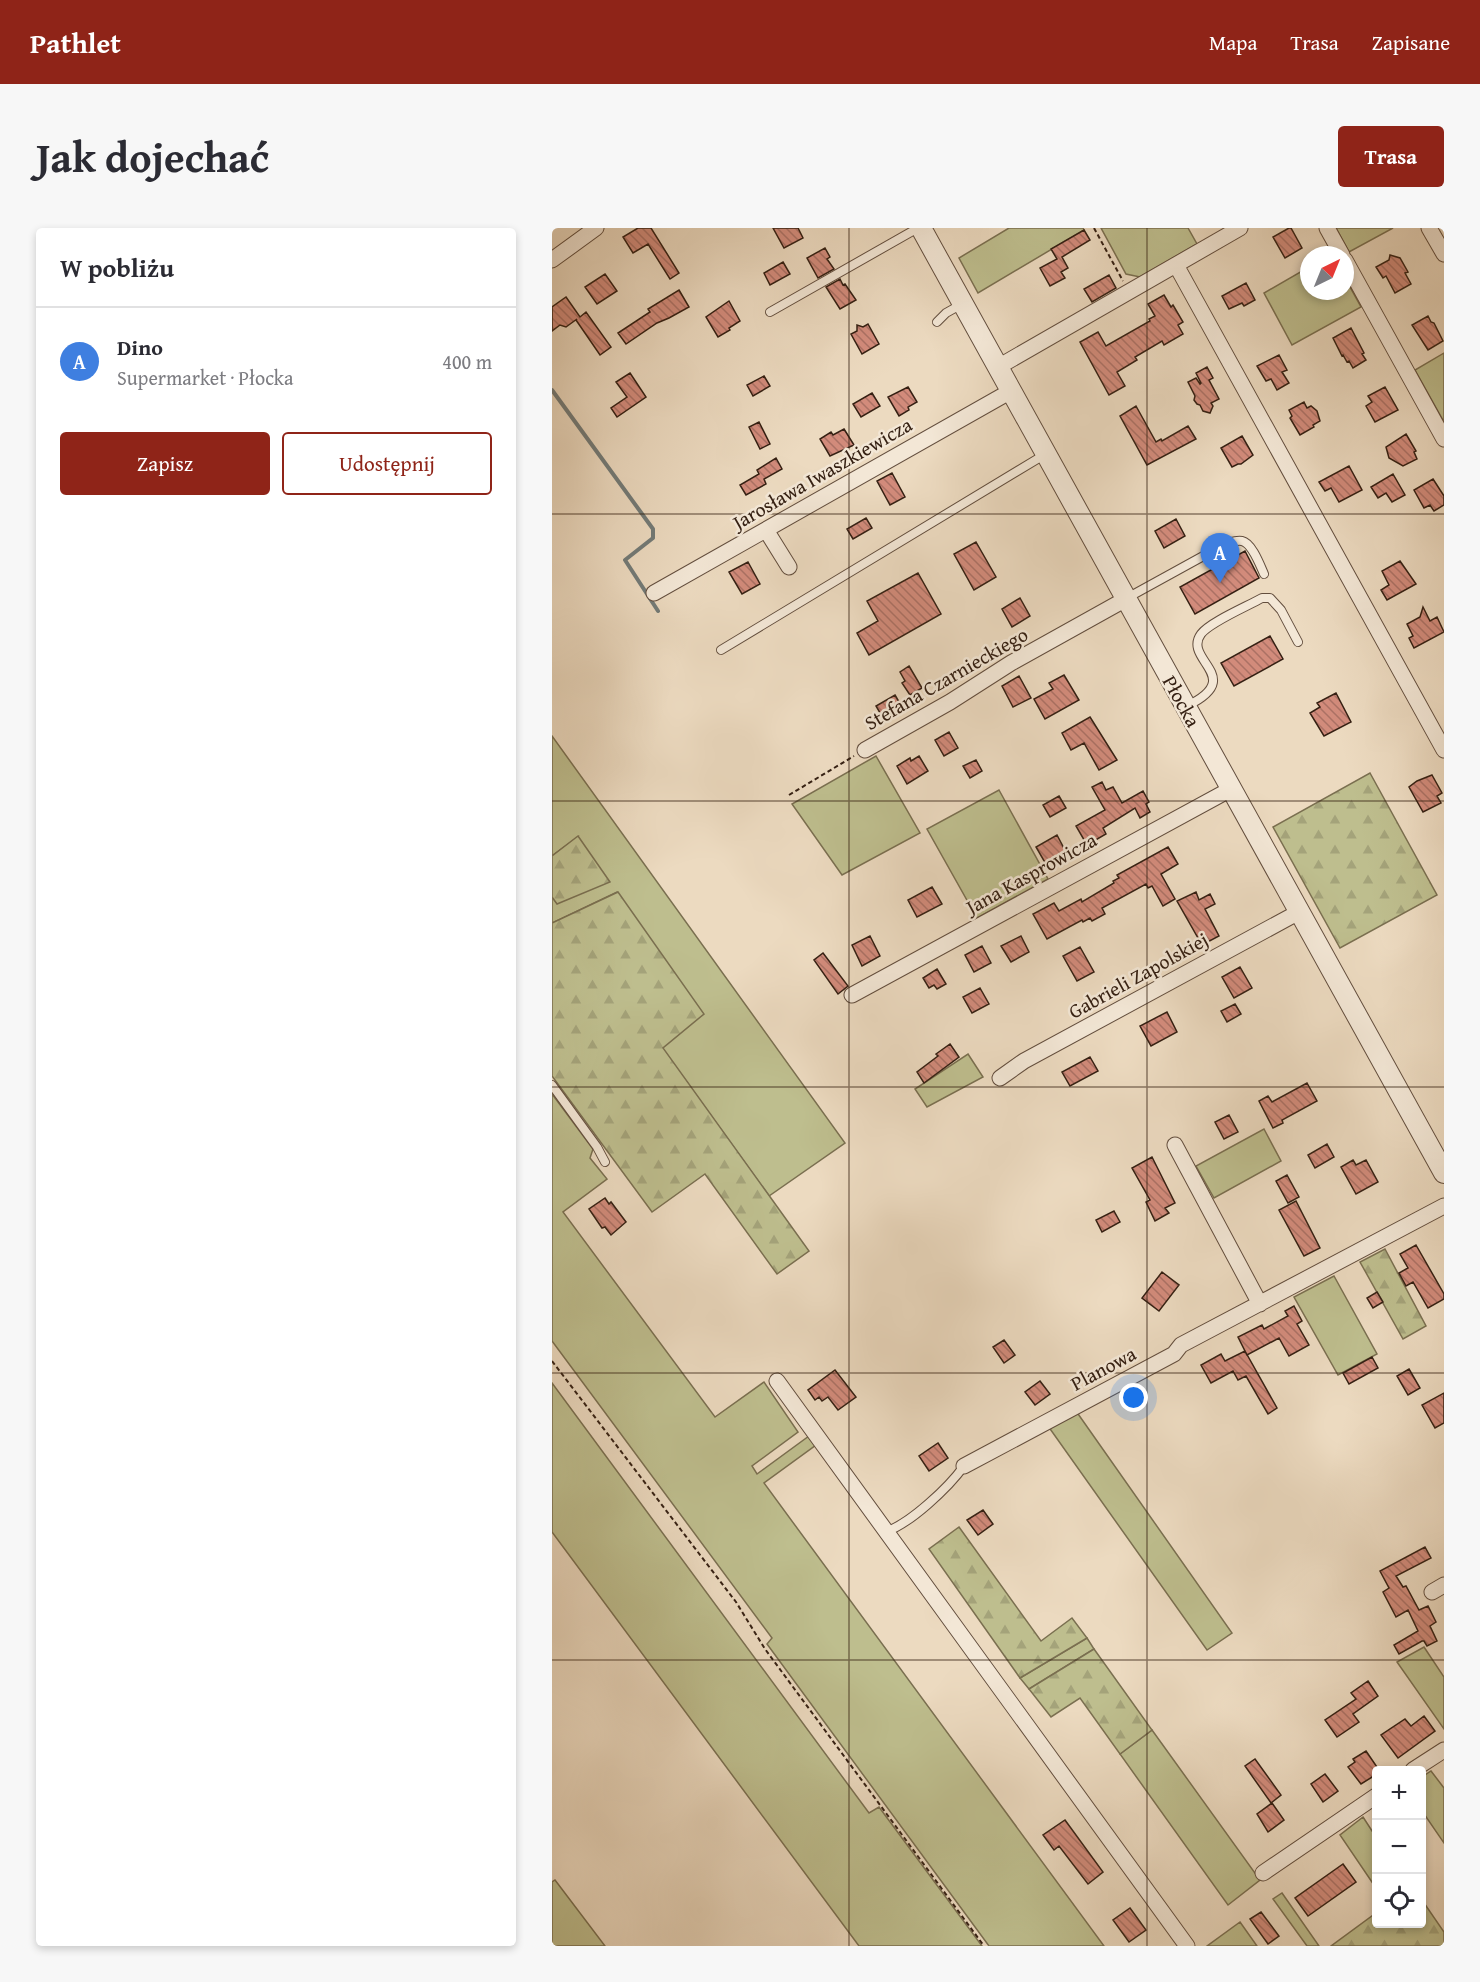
<!DOCTYPE html>
<html lang="pl">
<head>
<meta charset="utf-8">
<style>
	:root { --surface:#fff; --page:#f7f7f7; --text:#2b2b33; --muted:#7c7c81; --line:#e1e1e2; --accent:#8f2418 }
	body { margin:0; font-family:"Gentium Book Plus",serif; background:var(--page); color:var(--text) }
	.controls { position:absolute; right:18px; bottom:18px; display:grid; overflow:hidden; border-radius:6px; box-shadow:0 3px 9px #0003 }
	.controls button { width:54px; height:54px; display:grid; place-items:center; padding:0; border:0; border-bottom:2px solid var(--line); background:var(--surface); color:var(--text); font:30px sans-serif }
	.compass { position:absolute; left:748px; top:18px; width:54px; height:54px; border-radius:50%; background:var(--surface); box-shadow:0 3px 9px #0003; rotate:43deg }
	.you { position:absolute; left:582px; top:1170px; width:21px; height:21px; margin:-15px; border:4px solid #fff; border-radius:50%; background:#1a73e8; box-shadow:0 0 0 9px #1a73e833 }
	.badge { display:grid; place-items:center; width:39px; height:39px; border-radius:50%; background:var(--accent); color:#fff; font-size:20px; font-weight:700 }
	.pin { position:absolute; translate:-50% -50px; filter:drop-shadow(0 2px 3px #0008) }
	.pin::after { content:''; position:absolute; top:32px; width:21px; height:18px; background:inherit; clip-path:polygon(0 0,100% 0,50% 100%) }
	.list { margin:0; padding:0; list-style:none }
	h2 { display:flex; justify-content:space-between; align-items:center; height:78px; margin:0; padding:0 24px; font-size:26px }
	h2 small { font-size:20px; font-weight:400; color:var(--muted) }
	.list li { display:grid; grid-template-columns:39px 1fr auto; gap:18px; align-items:center; box-sizing:border-box; height:108px; padding:0 24px; border-top:2px solid var(--line) }
	.list b { display:block; font-size:22px; white-space:nowrap }
	.list p { margin:0; font-size:20px; white-space:nowrap; color:var(--muted) }
	.list em { font-size:20px; font-style:normal; color:var(--muted) }
	.actions { display:flex; gap:12px; padding:18px 24px }
	.actions a { flex:1; padding:14px 0; border:2px solid var(--accent); border-radius:6px; text-align:center; font-size:21px; color:var(--accent) }
	.actions .main { background:var(--accent); color:#fff }
	.icon { flex:none; width:33px; height:33px; fill:none; stroke:currentColor; stroke-width:2; stroke-linecap:round; stroke-linejoin:round }
	.map { position:relative; flex:none; width:892px; height:1718px; overflow:hidden; border-radius:6px }
	header { display:flex; align-items:center; gap:36px; box-sizing:border-box; height:84px; padding:0 30px; background:var(--accent); color:#fff }
	header strong { font-size:28px }
	nav { display:flex; gap:33px; margin-inline-start:auto; font-size:21px }
	.intro { display:flex; align-items:center; justify-content:space-between; box-sizing:border-box; height:144px; padding:0 36px }
	h1 { margin:0; font-size:42px }
	.button { padding:15px 27px; border-radius:6px; background:var(--accent); color:#fff; font-size:21px; font-weight:700 }
	main { display:flex; gap:36px; padding:0 36px }
	aside { flex:1; background:var(--surface); border-radius:6px; box-shadow:0 3px 9px #0003 }
	.map>svg:first-child { display:block }
	.green { fill:#bebe8e; stroke:#7a6f50; stroke-width:1.5 }
	.forest { fill:url(#forest-firs); stroke:#7a6f50; stroke-width:1.5 }
	.lines { fill:none; stroke-linecap:round; stroke-linejoin:round }
	.stream { stroke:#737b78; stroke-width:4 }
	.building { fill:url(#building-back-hatch); stroke:#352013; stroke-width:1.5 }
	.service-casing { stroke:#634e3e; stroke-width:10 }
	.minor-casing { stroke:#634e3e; stroke-width:17 }
	.tertiary-casing { stroke:#634e3e; stroke-width:22 }
	.path { stroke:#352013; stroke-width:2; stroke-dasharray:4.5 3; stroke-linecap:butt }
	.service { stroke:#f3e7d6; stroke-width:8 }
	.minor { stroke:#f3e7d6; stroke-width:15 }
	.tertiary { stroke:#f3e7d6; stroke-width:20 }
	.grid { fill:none; stroke:#352013; stroke-width:1.5; stroke-opacity:0.55 }
	.labels { text-anchor:middle; dominant-baseline:central; stroke-width:5; stroke-linejoin:round; paint-order:stroke }
	.street-label { font-size:20px; fill:#352013; stroke:#f3e7d6 }
</style>
</head>
<body>
<header>
<strong>Pathlet</strong>
<nav><a>Mapa</a><a>Trasa</a><a>Zapisane</a></nav>
</header>
<div class="intro"><h1>Jak dojechać</h1><a class="button">Trasa</a></div>
<main>
<aside>
<h2>W pobliżu<small></small></h2>
<ul class="list">
<li><span class="badge" style="background:#3f7fe0">A</span><div><b>Dino</b><p>Supermarket · Płocka</p></div><em>400 m</em></li>
</ul>
<div class="actions"><a class="main">Zapisz</a><a>Udostępnij</a></div>
</aside>
<div class="map">
<svg width="892" height="1718" viewBox="0 0 892 1718">
	<defs>
		<pattern id="forest-firs" width="22" height="20" patternUnits="userSpaceOnUse" patternTransform="scale(1.5)"><rect width="22" height="20" fill="#bebe8e"/><path d="M5 1l3.5 6h-7zM16 11l3.5 6h-7z" fill="#a4a37a"/></pattern>
		<pattern id="building-back-hatch" width="6" height="6" patternUnits="userSpaceOnUse" patternTransform="scale(1.5)"><rect width="6" height="6" fill="#d28b7b"/><path d="M-1 5l2 2M0 0l6 6M5-1l2 2" fill="none" stroke="#ab7164"/></pattern>
	</defs>
	<rect width="100%" height="100%" fill="#ecdac0"/>
	<filter id="stains"><feTurbulence type="fractalNoise" baseFrequency=".00333" numOctaves="4"/><feColorMatrix values="0 0 0 0 .2 0 0 0 0 .09 0 0 0 0 .02 0 0 0 .5 -.17"/></filter>
	<radialGradient id="worn" r=".72"><stop offset=".6" stop-color="#630" stop-opacity="0"/><stop offset="1" stop-color="#630" stop-opacity=".3"/></radialGradient>
	<path class="green" d="M457,0H531L532,2L426,65L407,30Z
		M549,0H636L645,16L588,49L574,46Z
		M784,0H841L797,24Z
		M757,39V63H793V50L809,79L740,117L712,65Z
		M892,125V194L863,142Z
		M0,508L293,915L217,968L110,820L65,664L0,695V669L5,675L26,609L0,628Z
		M324,528L368,605L290,647L240,576Z
		M447,562L496,651L425,690L375,601Z
		M416,826L431,849L375,879L363,861Z
		M0,866L41,921L38,930L55,951L11,984L163,1189L212,1154L246,1204L200,1238L205,1246L257,1208L264,1217L212,1255L552,1718H437L215,1416L220,1410L0,1113Z
		M712,901L729,933L662,970L644,938Z
		M782,1048L825,1126L786,1147L742,1069Z
		M0,1155L317,1585L327,1579L430,1718H307L0,1304Z
		M524,1183L680,1405L655,1422L496,1198Z
		M535,1410L542,1421L477,1461L468,1450Z
		M872,1419L892,1449V1501L845,1434Z
		M600,1502L708,1652L676,1677L568,1526Z
		M879,1543L892,1560V1615L870,1583V1549Z
		M811,1589L824,1609V1660L788,1607Z
		M3,1652L53,1718H1L0,1716V1654Z
		M730,1665L767,1718H755L721,1671Z
		M688,1694L705,1718H655Z"/>
	<path class="forest" d="M818,545L885,667L788,720L721,599Z
		M26,608L58,654L5,676L0,669V628Z
		M66,664L152,786L111,820L257,1023L225,1046L153,946L100,984L0,848V695Z
		M833,1021L874,1098L851,1111L808,1034Z
		M407,1299L489,1413L520,1390L535,1410L468,1450L377,1321Z
		M542,1421L600,1502L568,1526L528,1470L499,1489L477,1461Z
		M870,1672L892,1704V1718H779L824,1685V1696H870Z"/>
	<g class="lines">
		<path class="stream" d="M0,162L101,301V310L73,332L106,383"/>
	</g>
	<path class="building" d="M86,0H99L127,45L118,51L96,16L81,25L71,9Z
		M221,0H246L251,10L232,20Z
		M737,0H739L750,20L733,30L721,9Z
		M532,2L538,12L510,29L516,40L509,44L513,50L498,58L488,40L505,31L499,21Z
		M273,20L278,29L275,31L282,41L266,50L255,30Z
		M838,27L848,30L856,44L853,45L859,56L843,65L834,48L831,50L824,39L837,32Z
		M231,34L238,46L218,57L212,45Z
		M53,46L65,63L45,76L33,59Z
		M557,47L564,60L540,74L532,61Z
		M288,51L291,57L293,56L304,72L288,81L274,59Z
		M694,55L703,72L692,78L690,75L677,81L670,68Z
		M127,62L137,79L117,90L105,95L74,116L66,105L98,84L96,81Z
		M612,67L619,79L621,77L631,94L626,97L631,106L612,117L610,113L583,129L585,132L565,144L573,158L557,167L528,114L546,104L554,118L598,93L597,91L603,88L596,76Z
		M14,69L28,89L34,84L59,119L48,127L24,92L25,91L14,99L8,97L0,103V79Z
		M177,73L188,93L177,100L178,102L166,109L154,89Z
		M876,88L879,94L882,95L891,113L876,122L860,97Z
		M316,96L327,116L310,126L299,106L305,103V97L311,99Z
		M799,100L812,125L810,126L814,132L801,140L797,133L795,134L791,127L790,128L781,110Z
		M727,127L735,142L730,144L737,155L725,162L719,151L714,153L705,138Z
		M655,139L661,150L657,152L667,171L659,175L661,178L658,185L651,183L648,177L645,176L642,172L643,168L636,154L644,150L648,156L649,155L644,145Z
		M78,145L94,169L65,189L59,180L75,169L64,154Z
		M212,148L218,158L201,168L195,157Z
		M356,159L365,174L356,179L357,182L347,188L336,169Z
		M833,159L846,182L823,194L814,178L820,174L816,168Z
		M320,165L328,178L309,189L301,176Z
		M752,174L755,180L759,178L765,183L768,193L761,197L762,199L748,207L738,190L740,188L737,182Z
		M584,178L604,214L609,211L610,213L636,198L644,211L595,237L568,188Z
		M207,194L218,216L208,221L197,199Z
		M292,201L302,217L278,228L268,211L279,204L281,207Z
		M854,206L864,223L862,224L865,231L851,238L837,230L834,219Z
		M690,208L701,227L689,236H686L680,239L669,220Z
		M224,230L230,241L212,251L214,256L194,267L188,257L207,246L205,242Z
		M797,238L810,262L787,274L779,260L773,263L767,254Z
		M340,245L353,269L338,277L325,253Z
		M841,246L853,267L840,274L834,265L826,270L819,259Z
		M881,251L892,268V277L882,283L878,277L872,280L862,262Z
		M314,290L320,300L301,311L295,301Z
		M624,291L633,308L612,320L603,303Z
		M424,314L444,349L422,362L402,326Z
		M693,323L707,350L643,386L628,359Z
		M848,333L864,356L835,372L829,362L837,357L830,343Z
		M196,334L208,356L190,366L177,344Z
		M366,345L389,386L317,427L305,405L326,393L315,373Z
		M468,370L478,388L460,399L450,381Z
		M871,379L878,393L885,389L892,404L862,420L857,410L861,408L855,396L868,389Z
		M718,408L731,431L682,458L669,435Z
		M357,438L370,460L358,467L350,455L353,453L348,444Z
		M512,447L527,472L493,491L482,471L501,461L497,455Z
		M467,448L479,470L461,479L450,458Z
		M784,465L799,494L772,508L758,485L768,479L765,475Z
		M343,467L350,479L331,490L324,478Z
		M538,489L565,532L547,542L532,515L519,522L510,505Z
		M397,504L406,520L392,528L383,512Z
		M367,528L376,543L355,556L345,538L358,530L359,533Z
		M424,532L430,543L418,550L411,538Z
		M880,547L890,565L885,568L889,575L871,584L857,559L865,553Z
		M550,554L554,562L561,559L570,575L591,563L597,574L594,576L598,584L588,590L583,580L551,600L554,606L535,617L524,598L553,582L540,559Z
		M507,568L514,580L498,589L491,577Z
		M505,607L515,626L495,638L484,619Z
		M616,619L626,636L609,646L623,671L611,678L600,658L596,660L594,656L550,680L553,686L540,693L538,690L531,694L530,692L495,711L481,686L502,675L507,683L529,671L530,674L562,655L561,653L567,650L565,647Z
		M380,659L390,676L365,689L356,672Z
		M644,664L647,672L658,666L663,676L653,681L667,708L650,717L625,673Z
		M318,708L328,728L310,738L300,717Z
		M469,708L477,724L459,734L449,718Z
		M430,718L439,735L422,744L413,727Z
		M528,719L542,744L525,753L511,728Z
		M271,725L296,758L286,766L262,732Z
		M688,739L700,760L682,770L670,749Z
		M385,741L394,756L385,761L382,757L377,760L371,750Z
		M428,760L437,776L420,785L411,769Z
		M683,776L689,786L675,794L669,783Z
		M615,784L625,804L599,818L588,798Z
		M398,816L407,829L372,855L365,844L386,828L384,826Z
		M538,829L546,843L518,858L510,844Z
		M755,855L765,873L730,892L731,895L721,900L707,873L716,868L720,874Z
		M677,887L686,904L672,911L663,894Z
		M775,916L782,929L763,940L756,927Z
		M600,929L623,975L613,980L617,985L603,993L594,974L598,972L580,940Z
		M801,932L804,937L814,932L826,954L804,966L789,939Z
		M735,947L747,969L736,975L724,953Z
		M53,970L57,976L59,974L74,994L59,1007L53,999L50,1000L37,981Z
		M744,973L768,1020L752,1028L727,982Z
		M562,983L568,994L550,1004L544,992Z
		M864,1017L892,1066V1071L876,1080L861,1054L854,1058L847,1045L856,1040L848,1026Z
		M610,1044L627,1057L607,1083L590,1070Z
		M825,1064L831,1074L821,1080L815,1070Z
		M742,1078L750,1093L745,1096L757,1117L737,1128L727,1110L695,1127L686,1109L710,1097L712,1101L736,1088L733,1083Z
		M452,1112L463,1127L452,1135L441,1119Z
		M693,1123L725,1180L716,1186L694,1148L686,1152L681,1143L659,1155L649,1137L669,1126L673,1133Z
		M820,1129L826,1140L797,1156L791,1145Z
		M857,1141L868,1160L856,1167L845,1148Z
		M283,1142L304,1169L286,1182L276,1169L270,1173L267,1169L263,1172L256,1162Z
		M488,1153L498,1166L483,1177L473,1164Z
		M892,1165V1195L883,1200L870,1177Z
		M386,1215L396,1230L377,1243L367,1228Z
		M431,1282L441,1296L426,1307L415,1292Z
		M873,1319L879,1330L844,1348L851,1359L854,1358L867,1382L876,1378L884,1394L878,1398L885,1413L875,1418L872,1413H870L847,1426L842,1417L866,1403L856,1382L844,1389L831,1364L837,1360L828,1343Z
		M816,1453L826,1468L801,1486L807,1494L785,1509L773,1492L804,1471L799,1465Z
		M872,1488L883,1503L846,1530L829,1507L853,1491L859,1498Z
		M814,1523L827,1542H825V1546L809,1556L796,1539L803,1534L801,1531Z
		M703,1531L729,1567L719,1575L693,1538Z
		M773,1546L786,1563L771,1574L759,1556Z
		M720,1575L732,1592L716,1604L705,1586Z
		M513,1592L551,1644L536,1656L507,1618L502,1622L491,1607Z
		M791,1636L804,1654L756,1688L743,1670Z
		M578,1680L594,1702L577,1714L561,1692Z
		M709,1684L727,1708L716,1716L698,1691Z"/>
	<g class="lines">
		<defs>
			<path id="service" d="M218,84L366,0
				M385,94L394,85L410,76
				M575,370L675,315C679,314 685,312 690,313C700,315 708,337 712,346
				M169,422L492,227
				M635,478C695,449 630,432 649,406C658,394 696,378 710,370H718L729,382L746,414
				M0,857L45,919L53,934
				M333,1304C358,1296 397,1259 412,1238"/>
			<path id="minor" d="M775,0L790,27
				M877,0L892,26
				M0,32L44,0
				M793,32L892,211
				M624,37L892,522
				M446,139L688,0
				M214,302L237,339
				M102,365L459,163
				M313,522L398,474L459,435L574,371
				M300,767L679,561
				M448,850L472,833L747,684
				M623,917L708,1076
				M225,1153L635,1718
				M412,1238L622,1126L629,1117L892,978
				M880,1364L892,1357
				M861,1542L892,1522
				M711,1645L824,1568"/>
			<path id="tertiary" d="M369,0L892,945"/>
		</defs>
		<use href="#service" class="service-casing"/>
		<use href="#minor" class="minor-casing"/>
		<use href="#tertiary" class="tertiary-casing"/>
		<path class="path" d="M542,0L571,53
			M237,567L302,528
			M0,1133L184,1374L213,1421L432,1718"/>
		<use href="#service" class="service"/>
		<use href="#minor" class="minor"/>
		<use href="#tertiary" class="tertiary"/>
	</g>
	<path class="grid" d="M297,0V1718M595,0V1718M0,286H892M0,573H892M0,859H892M0,1145H892M0,1432H892"/>
	<g class="labels">
		<g class="street-label">
			<text transform="translate(270 245) rotate(-30)">Jarosława Iwaszkiewicza</text>
			<text transform="translate(394 450) rotate(-30)">Stefana Czarnieckiego</text>
			<text transform="translate(630 473) rotate(61)">Płocka</text>
			<text transform="translate(479 645) rotate(-29)">Jana Kasprowicza</text>
			<text transform="translate(586 747) rotate(-29)">Gabrieli Zapolskiej</text>
			<text transform="translate(551 1140) rotate(-28)">Planowa</text>
		</g>
	</g>
	<rect width="100%" height="100%" filter="url(#stains)"/>
	<rect width="100%" height="100%" fill="url(#worn)"/>
</svg>
<div class="controls">
<button>+</button>
<button>−</button>
<button><svg class="icon" aria-label="locate" viewBox="0 0 24 24"><circle cx="12" cy="12" r="6"/><path d="M12 2v4M12 18v4M2 12h4M18 12h4"/></svg></button>
</div>
<svg class="compass" viewBox="-18 -18 36 36"><path d="M0-13l5 13h-10z" fill="#e53935"/><path d="M0 13l5-13h-10z" fill="#7c7c81"/></svg>
<div class="you"></div>
<div class="pin badge" style="left:668px;top:355px;background:#3f7fe0">A</div>
</div>
</main>
</body>
</html>
